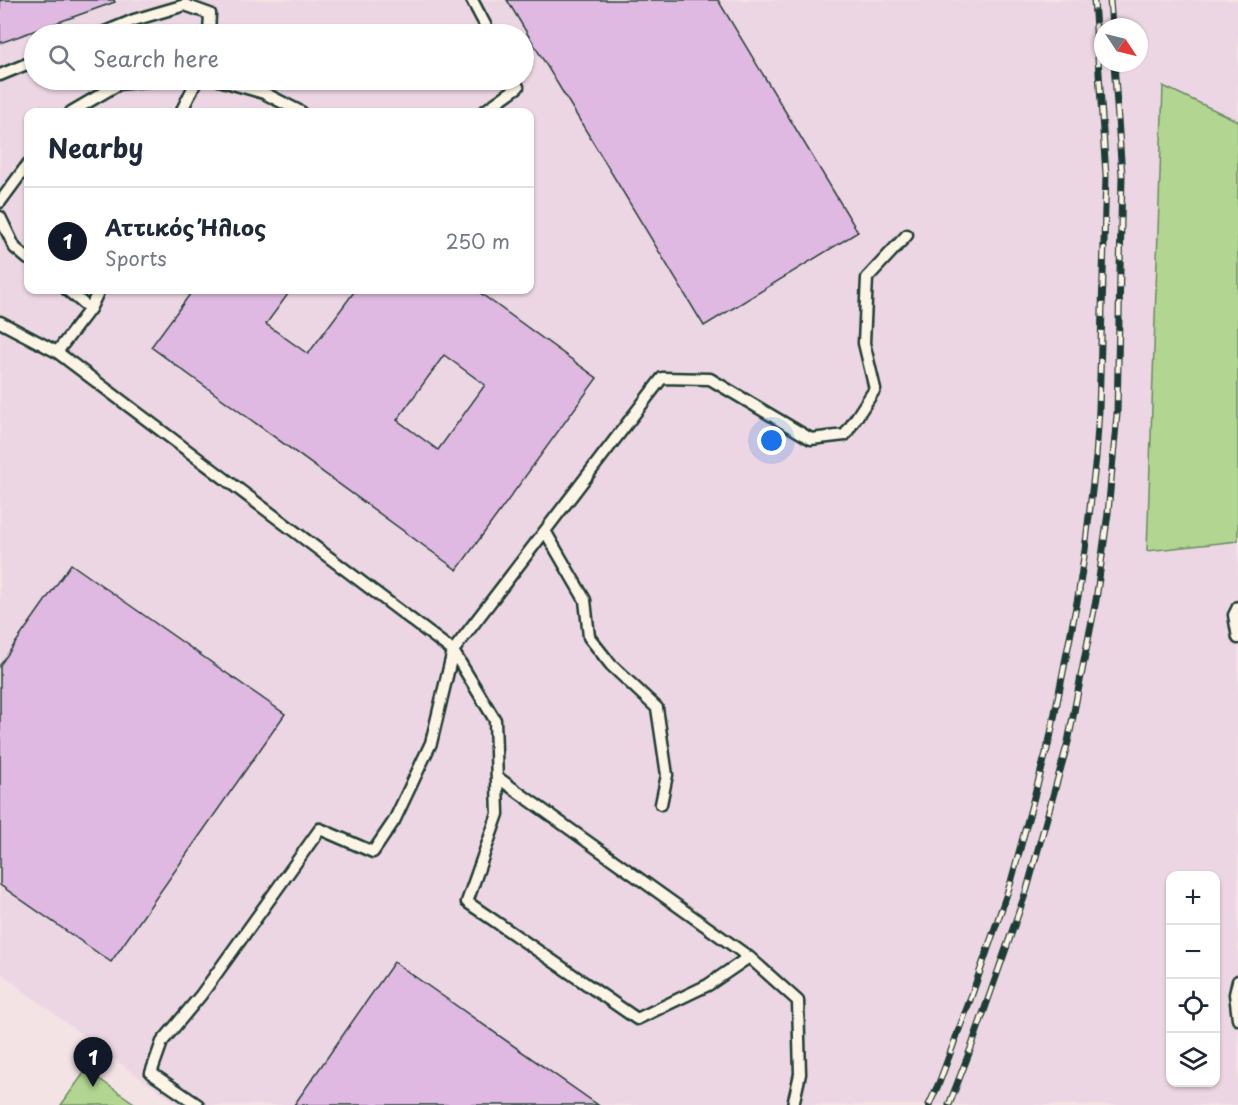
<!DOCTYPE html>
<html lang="en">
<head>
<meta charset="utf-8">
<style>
	:root { --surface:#fff; --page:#f6f6f7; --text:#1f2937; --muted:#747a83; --line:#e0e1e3; --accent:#111827 }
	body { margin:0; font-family:"Playpen Sans",sans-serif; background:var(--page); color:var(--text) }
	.controls { position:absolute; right:18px; bottom:18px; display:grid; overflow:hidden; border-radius:12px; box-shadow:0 2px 4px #0004 }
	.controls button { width:54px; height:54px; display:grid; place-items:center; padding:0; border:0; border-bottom:2px solid var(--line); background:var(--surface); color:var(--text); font:30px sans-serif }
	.compass { position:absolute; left:1094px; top:18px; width:54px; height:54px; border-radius:50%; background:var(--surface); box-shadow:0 2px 4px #0004; rotate:125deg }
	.you { position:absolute; left:772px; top:441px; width:21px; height:21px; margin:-15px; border:4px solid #fff; border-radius:50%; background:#1a73e8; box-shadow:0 0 0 9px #1a73e833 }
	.badge { display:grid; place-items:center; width:39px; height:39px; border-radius:50%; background:var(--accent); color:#fff; font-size:20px; font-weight:700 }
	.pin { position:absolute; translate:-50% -50px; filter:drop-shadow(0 2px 3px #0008) }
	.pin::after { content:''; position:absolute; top:32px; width:21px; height:18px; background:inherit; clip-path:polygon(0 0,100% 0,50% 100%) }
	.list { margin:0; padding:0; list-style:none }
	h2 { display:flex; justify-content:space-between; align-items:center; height:78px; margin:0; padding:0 24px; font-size:26px }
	h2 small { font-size:20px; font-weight:400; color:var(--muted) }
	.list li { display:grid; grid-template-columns:39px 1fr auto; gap:18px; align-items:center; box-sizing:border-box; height:108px; padding:0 24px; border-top:2px solid var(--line) }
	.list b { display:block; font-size:22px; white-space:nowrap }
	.list p { margin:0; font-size:20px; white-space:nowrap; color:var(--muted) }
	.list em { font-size:20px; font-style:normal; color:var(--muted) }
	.icon { flex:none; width:33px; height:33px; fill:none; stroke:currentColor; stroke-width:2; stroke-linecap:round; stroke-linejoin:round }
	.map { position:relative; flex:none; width:1238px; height:1105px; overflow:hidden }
	.search { position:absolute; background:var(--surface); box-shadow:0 2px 4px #0004; left:24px; top:24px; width:510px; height:66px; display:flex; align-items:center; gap:15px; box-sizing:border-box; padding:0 21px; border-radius:33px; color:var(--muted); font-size:22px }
	.panel { position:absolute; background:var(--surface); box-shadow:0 2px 4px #0004; left:24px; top:108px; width:510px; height:186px; border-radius:12px }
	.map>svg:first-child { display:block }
	.built { fill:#edd6e3; fill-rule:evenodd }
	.green { fill:#b2d691; stroke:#688a62; stroke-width:1.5 }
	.building { fill:#dfb9e2; stroke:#1f3d34; stroke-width:1.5; fill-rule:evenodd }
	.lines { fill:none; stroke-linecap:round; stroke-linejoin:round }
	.lane-casing { stroke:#1f3d34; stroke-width:15 }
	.lane { stroke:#fcf5e5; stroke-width:10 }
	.rail-casing { stroke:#1f3d34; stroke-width:7 }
	.rail { stroke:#fcf5e5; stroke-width:4.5; stroke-dasharray:14; stroke-linecap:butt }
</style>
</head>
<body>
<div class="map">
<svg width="1238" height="1105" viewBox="0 0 1238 1105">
	<rect width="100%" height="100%" fill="#f3e3e4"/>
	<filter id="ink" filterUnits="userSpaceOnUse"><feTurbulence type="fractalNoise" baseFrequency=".0167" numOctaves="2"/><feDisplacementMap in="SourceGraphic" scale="12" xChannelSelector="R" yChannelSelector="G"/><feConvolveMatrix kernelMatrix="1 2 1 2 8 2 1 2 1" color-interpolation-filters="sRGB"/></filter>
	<g filter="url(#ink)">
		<path class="built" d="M0,0H1238V1105H179L125,1067L0,973ZM1103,27H1139V63H1103ZM34,34H524V80H34ZM28,112H530V290H28ZM1170,876H1216V1082H1170Z"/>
		<path class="green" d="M1163,86L1238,121V541L1147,551Z
			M86,1070L137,1105H61Z"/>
		<path class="building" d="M0,0H114L115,2L0,43Z
			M507,0H718L858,232L704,326Z
			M193,290H291L266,324L308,354L354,292L351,290H476L597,378L457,570L151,347ZM444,355L485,385L438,450L397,420Z
			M71,564L285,714L111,962L0,885V665Z
			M394,962L598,1105H294Z"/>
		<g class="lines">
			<defs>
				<path id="lane" d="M472,0L490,34
					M100,34L134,20L185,5L210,14L209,34
					M0,75L34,61
					M219,80L264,93L301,112
					M71,112L119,84L155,80
					M181,112L197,80
					M483,112L518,87L514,80
					M0,202L28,164
					M0,217L15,248L28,259
					M67,290L90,309
					M0,322L57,352L453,651L495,720L498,814L467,902L637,1019L708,985L749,957
					M57,352L90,309L99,290
					M545,531L585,600L589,637L611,665L657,708L667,775L661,804
					M1238,607L1234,615L1238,638
					M497,777L749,957L798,1001L800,1074L793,1105
					M1238,981L1235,994L1238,1019
					M198,1105L151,1073L162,1042L201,995L320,829L373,852L394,821L431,743L453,651L662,378L710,379L811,439L845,435L875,389L864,343L867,278L907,235"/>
			</defs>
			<use href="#lane" class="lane-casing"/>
			<use href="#lane" class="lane"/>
			<defs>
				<path id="rail" d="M1110,0L1112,27
					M929,1105L939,1083L970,1000L1011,882L1050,738L1078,597L1085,550L1096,457L1099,410L1106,175L1094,0
					M949,1105L971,1048L1027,889L1068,742L1096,600L1108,513L1117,414L1122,175L1114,63"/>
			</defs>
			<use href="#rail" class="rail-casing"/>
			<use href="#rail" class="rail"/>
		</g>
	</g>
</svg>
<div class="controls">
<button>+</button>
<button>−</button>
<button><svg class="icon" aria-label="locate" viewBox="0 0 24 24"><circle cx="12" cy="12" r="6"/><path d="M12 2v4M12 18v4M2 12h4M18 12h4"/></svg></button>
<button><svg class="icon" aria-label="layers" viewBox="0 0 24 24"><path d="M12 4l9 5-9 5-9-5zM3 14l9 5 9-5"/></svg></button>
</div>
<svg class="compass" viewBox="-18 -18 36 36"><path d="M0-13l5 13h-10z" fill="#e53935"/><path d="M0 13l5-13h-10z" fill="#747a83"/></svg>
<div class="you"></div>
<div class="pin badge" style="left:93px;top:1087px">1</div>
<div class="search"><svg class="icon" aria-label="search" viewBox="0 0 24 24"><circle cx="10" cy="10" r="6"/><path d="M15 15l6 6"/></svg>Search here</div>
<section class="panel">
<h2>Nearby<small></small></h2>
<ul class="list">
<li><span class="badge">1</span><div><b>Αττικός Ήλιος</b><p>Sports</p></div><em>250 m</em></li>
</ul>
</section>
</div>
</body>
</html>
